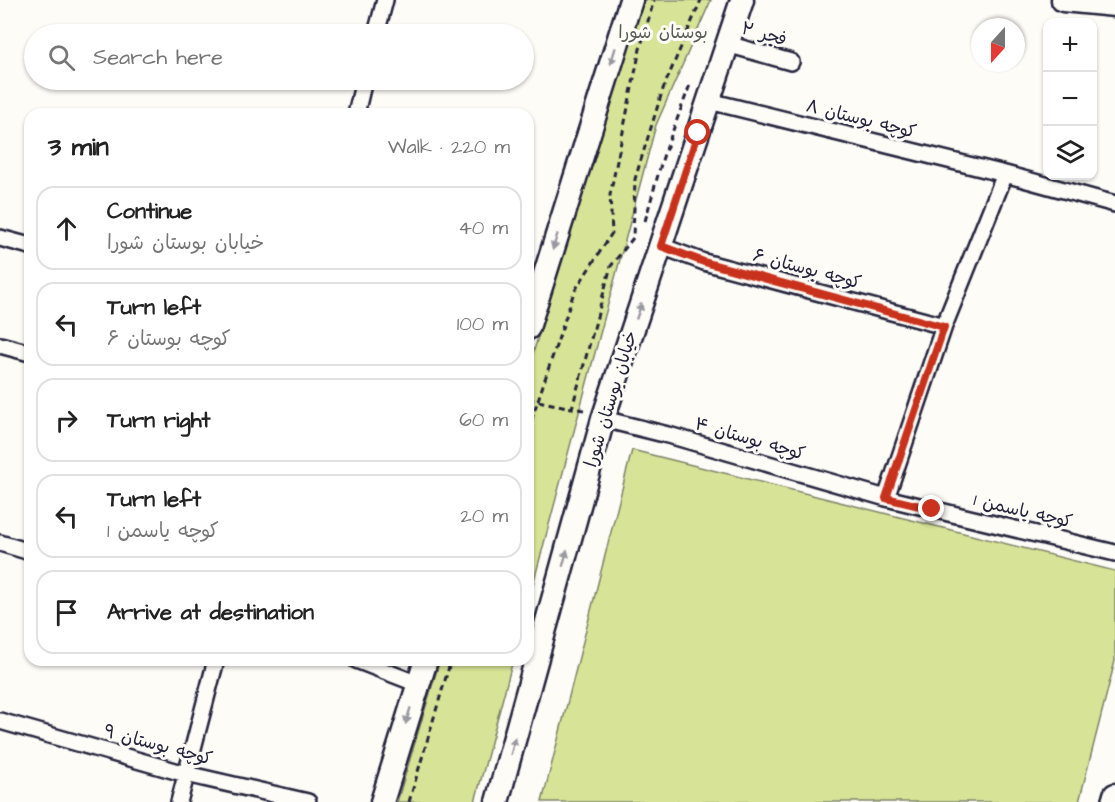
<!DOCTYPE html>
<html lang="en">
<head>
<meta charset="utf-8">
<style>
	:root { --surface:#fff; --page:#f2f2f2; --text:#222; --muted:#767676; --line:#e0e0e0 }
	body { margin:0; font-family:"Architects Daughter","Playpen Sans Arabic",sans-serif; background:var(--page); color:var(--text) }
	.controls { position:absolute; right:18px; top:18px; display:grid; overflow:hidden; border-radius:12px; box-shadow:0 2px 4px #0004 }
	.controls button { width:54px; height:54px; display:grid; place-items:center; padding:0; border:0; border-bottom:2px solid var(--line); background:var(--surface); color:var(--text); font:30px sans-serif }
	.compass { position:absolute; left:971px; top:18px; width:54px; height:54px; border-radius:50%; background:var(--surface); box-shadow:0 2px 4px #0004; rotate:201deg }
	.stop { position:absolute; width:18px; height:18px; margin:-14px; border:4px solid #c8321e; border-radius:50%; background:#fff }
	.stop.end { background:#c8321e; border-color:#fff; box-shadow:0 2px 6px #0008 }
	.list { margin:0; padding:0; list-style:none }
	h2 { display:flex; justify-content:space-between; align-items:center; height:78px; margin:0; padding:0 24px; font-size:26px }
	h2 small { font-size:20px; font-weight:400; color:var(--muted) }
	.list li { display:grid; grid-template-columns:39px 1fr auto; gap:18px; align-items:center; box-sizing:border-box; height:84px; margin:0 12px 12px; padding:0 12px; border:2px solid var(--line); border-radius:18px }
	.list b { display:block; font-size:22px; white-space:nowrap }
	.list p { margin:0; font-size:20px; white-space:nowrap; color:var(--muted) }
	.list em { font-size:20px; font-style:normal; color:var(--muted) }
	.icon { flex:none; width:33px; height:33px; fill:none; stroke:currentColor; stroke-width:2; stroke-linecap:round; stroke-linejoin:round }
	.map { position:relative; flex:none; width:1115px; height:802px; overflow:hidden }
	.search { position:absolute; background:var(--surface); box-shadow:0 2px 4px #0004; left:24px; top:24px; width:510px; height:66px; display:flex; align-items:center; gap:15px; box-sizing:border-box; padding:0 21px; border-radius:33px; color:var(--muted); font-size:22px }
	.panel { position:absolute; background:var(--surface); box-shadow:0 2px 4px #0004; left:24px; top:108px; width:510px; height:558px; border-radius:18px }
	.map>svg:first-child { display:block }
	.green { fill:#d7e396; stroke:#7c8268; stroke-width:1.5 }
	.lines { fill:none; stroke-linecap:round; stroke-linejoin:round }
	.minor-casing { stroke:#22223b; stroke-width:20 }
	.secondary-casing { stroke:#22223b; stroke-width:27 }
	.path { stroke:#22223b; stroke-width:3; stroke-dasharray:6 4.5; stroke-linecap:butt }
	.minor { stroke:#fdfcf7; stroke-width:15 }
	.secondary { stroke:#fdfcf7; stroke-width:22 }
	.oneway { fill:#9a9aa2 }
	.route { stroke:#c8321e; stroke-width:8 }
	.labels { text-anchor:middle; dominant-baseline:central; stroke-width:6; stroke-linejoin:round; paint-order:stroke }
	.park-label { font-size:18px; fill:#585c56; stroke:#fdfcf7 }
	.street-label { font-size:18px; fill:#22223b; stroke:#fdfcf7 }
</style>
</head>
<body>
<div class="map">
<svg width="1115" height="802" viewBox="0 0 1115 802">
	<rect width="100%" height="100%" fill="#fdfcf7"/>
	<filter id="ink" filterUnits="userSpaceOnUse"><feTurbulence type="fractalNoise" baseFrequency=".0167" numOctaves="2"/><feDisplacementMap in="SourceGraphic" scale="12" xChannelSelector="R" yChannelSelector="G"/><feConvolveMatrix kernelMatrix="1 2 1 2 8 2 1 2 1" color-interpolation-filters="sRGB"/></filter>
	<g filter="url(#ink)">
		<path class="green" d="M640,0H711L656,125L528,603V370Z
			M632,450L1115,571V661L1079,802H542Z
			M440,660H513L475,802H397Z"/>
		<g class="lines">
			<defs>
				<path id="minor" d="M376,34L385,0
					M727,44L791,62
					M709,101L1005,174L1115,204
					M356,114L364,80
					M0,238L30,246
					M661,246L704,262L944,326
					M0,345L30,353
					M603,419L672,436L886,498L1115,553
					M886,498L944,326L1005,174
					M0,543L30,552
					M356,660L418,684
					M0,721L186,774L308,802
					M179,802L216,660"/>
				<path id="secondary" d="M1063,0L1115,5
					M528,328L631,0
					M382,802L426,660
					M497,802L603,419L742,0
					M1113,802L1115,795"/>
			</defs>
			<use href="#minor" class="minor-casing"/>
			<use href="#secondary" class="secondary-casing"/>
			<path class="path" d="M645,221L663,157L691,82
				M528,399L572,408
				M584,410L572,408L611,266L633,238L635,179L663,89L701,0
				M528,430L574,292L612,233L610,195L640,49L654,0
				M409,802L451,660"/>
			<use href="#minor" class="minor"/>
			<use href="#secondary" class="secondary"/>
		</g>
		<defs><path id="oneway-solid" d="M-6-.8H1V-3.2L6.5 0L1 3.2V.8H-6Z" transform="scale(1.5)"/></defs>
		<g class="oneway">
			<use href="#oneway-solid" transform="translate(613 56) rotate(107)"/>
			<use href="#oneway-solid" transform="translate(555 242) rotate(107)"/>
			<use href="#oneway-solid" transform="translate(639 311) rotate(-71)"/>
			<use href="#oneway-solid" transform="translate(565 558) rotate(-75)"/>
			<use href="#oneway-solid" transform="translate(408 716) rotate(107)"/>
			<use href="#oneway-solid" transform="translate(513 746) rotate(-75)"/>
		</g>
	</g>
	<g class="lines" filter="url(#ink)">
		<path class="route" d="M698,133L661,246L704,262L944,327L886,498L932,509"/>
	</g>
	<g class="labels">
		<g class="park-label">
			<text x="663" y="32">بوستان شورا</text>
		</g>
		<g class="street-label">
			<text transform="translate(764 34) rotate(16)">فجر ۲</text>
			<text transform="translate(861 119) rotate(14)">کوچه بوستان ۸</text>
			<text transform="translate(807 269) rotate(15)">کوچه بوستان ۶</text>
			<text transform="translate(611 399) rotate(-73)">خیابان بوستان شورا</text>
			<text transform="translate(750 439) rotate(16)">کوچه بوستان ۴</text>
			<text transform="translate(1023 511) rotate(13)">کوچه یاسمن 1</text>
			<text transform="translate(158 745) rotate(15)">کوچه بوستان ۹</text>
		</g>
	</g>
</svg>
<div class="controls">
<button>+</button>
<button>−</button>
<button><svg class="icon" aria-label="layers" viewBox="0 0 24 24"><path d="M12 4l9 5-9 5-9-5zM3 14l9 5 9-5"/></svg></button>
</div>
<svg class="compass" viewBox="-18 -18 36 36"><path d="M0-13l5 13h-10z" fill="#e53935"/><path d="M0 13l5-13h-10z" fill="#767676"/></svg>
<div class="stop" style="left:698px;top:133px"></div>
<div class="stop end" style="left:932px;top:509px"></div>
<div class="search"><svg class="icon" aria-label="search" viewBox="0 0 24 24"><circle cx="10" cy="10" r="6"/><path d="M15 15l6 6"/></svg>Search here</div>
<section class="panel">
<h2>3 min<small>Walk · 220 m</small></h2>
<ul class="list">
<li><svg class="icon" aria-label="ahead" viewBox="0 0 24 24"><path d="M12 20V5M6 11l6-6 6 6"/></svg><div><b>Continue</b><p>خیابان بوستان شورا</p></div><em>40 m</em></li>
<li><svg class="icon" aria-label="left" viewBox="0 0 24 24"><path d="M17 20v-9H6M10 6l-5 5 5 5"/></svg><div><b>Turn left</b><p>کوچه بوستان ۶</p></div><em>100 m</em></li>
<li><svg class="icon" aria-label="right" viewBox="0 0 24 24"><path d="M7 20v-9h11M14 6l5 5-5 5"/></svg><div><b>Turn right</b></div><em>60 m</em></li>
<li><svg class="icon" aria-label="left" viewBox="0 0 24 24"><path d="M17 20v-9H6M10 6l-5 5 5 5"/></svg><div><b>Turn left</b><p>کوچه یاسمن 1</p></div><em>20 m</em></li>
<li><svg class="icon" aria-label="arrive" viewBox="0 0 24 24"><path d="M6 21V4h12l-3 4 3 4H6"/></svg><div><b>Arrive at destination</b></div></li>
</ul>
</section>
</div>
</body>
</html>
